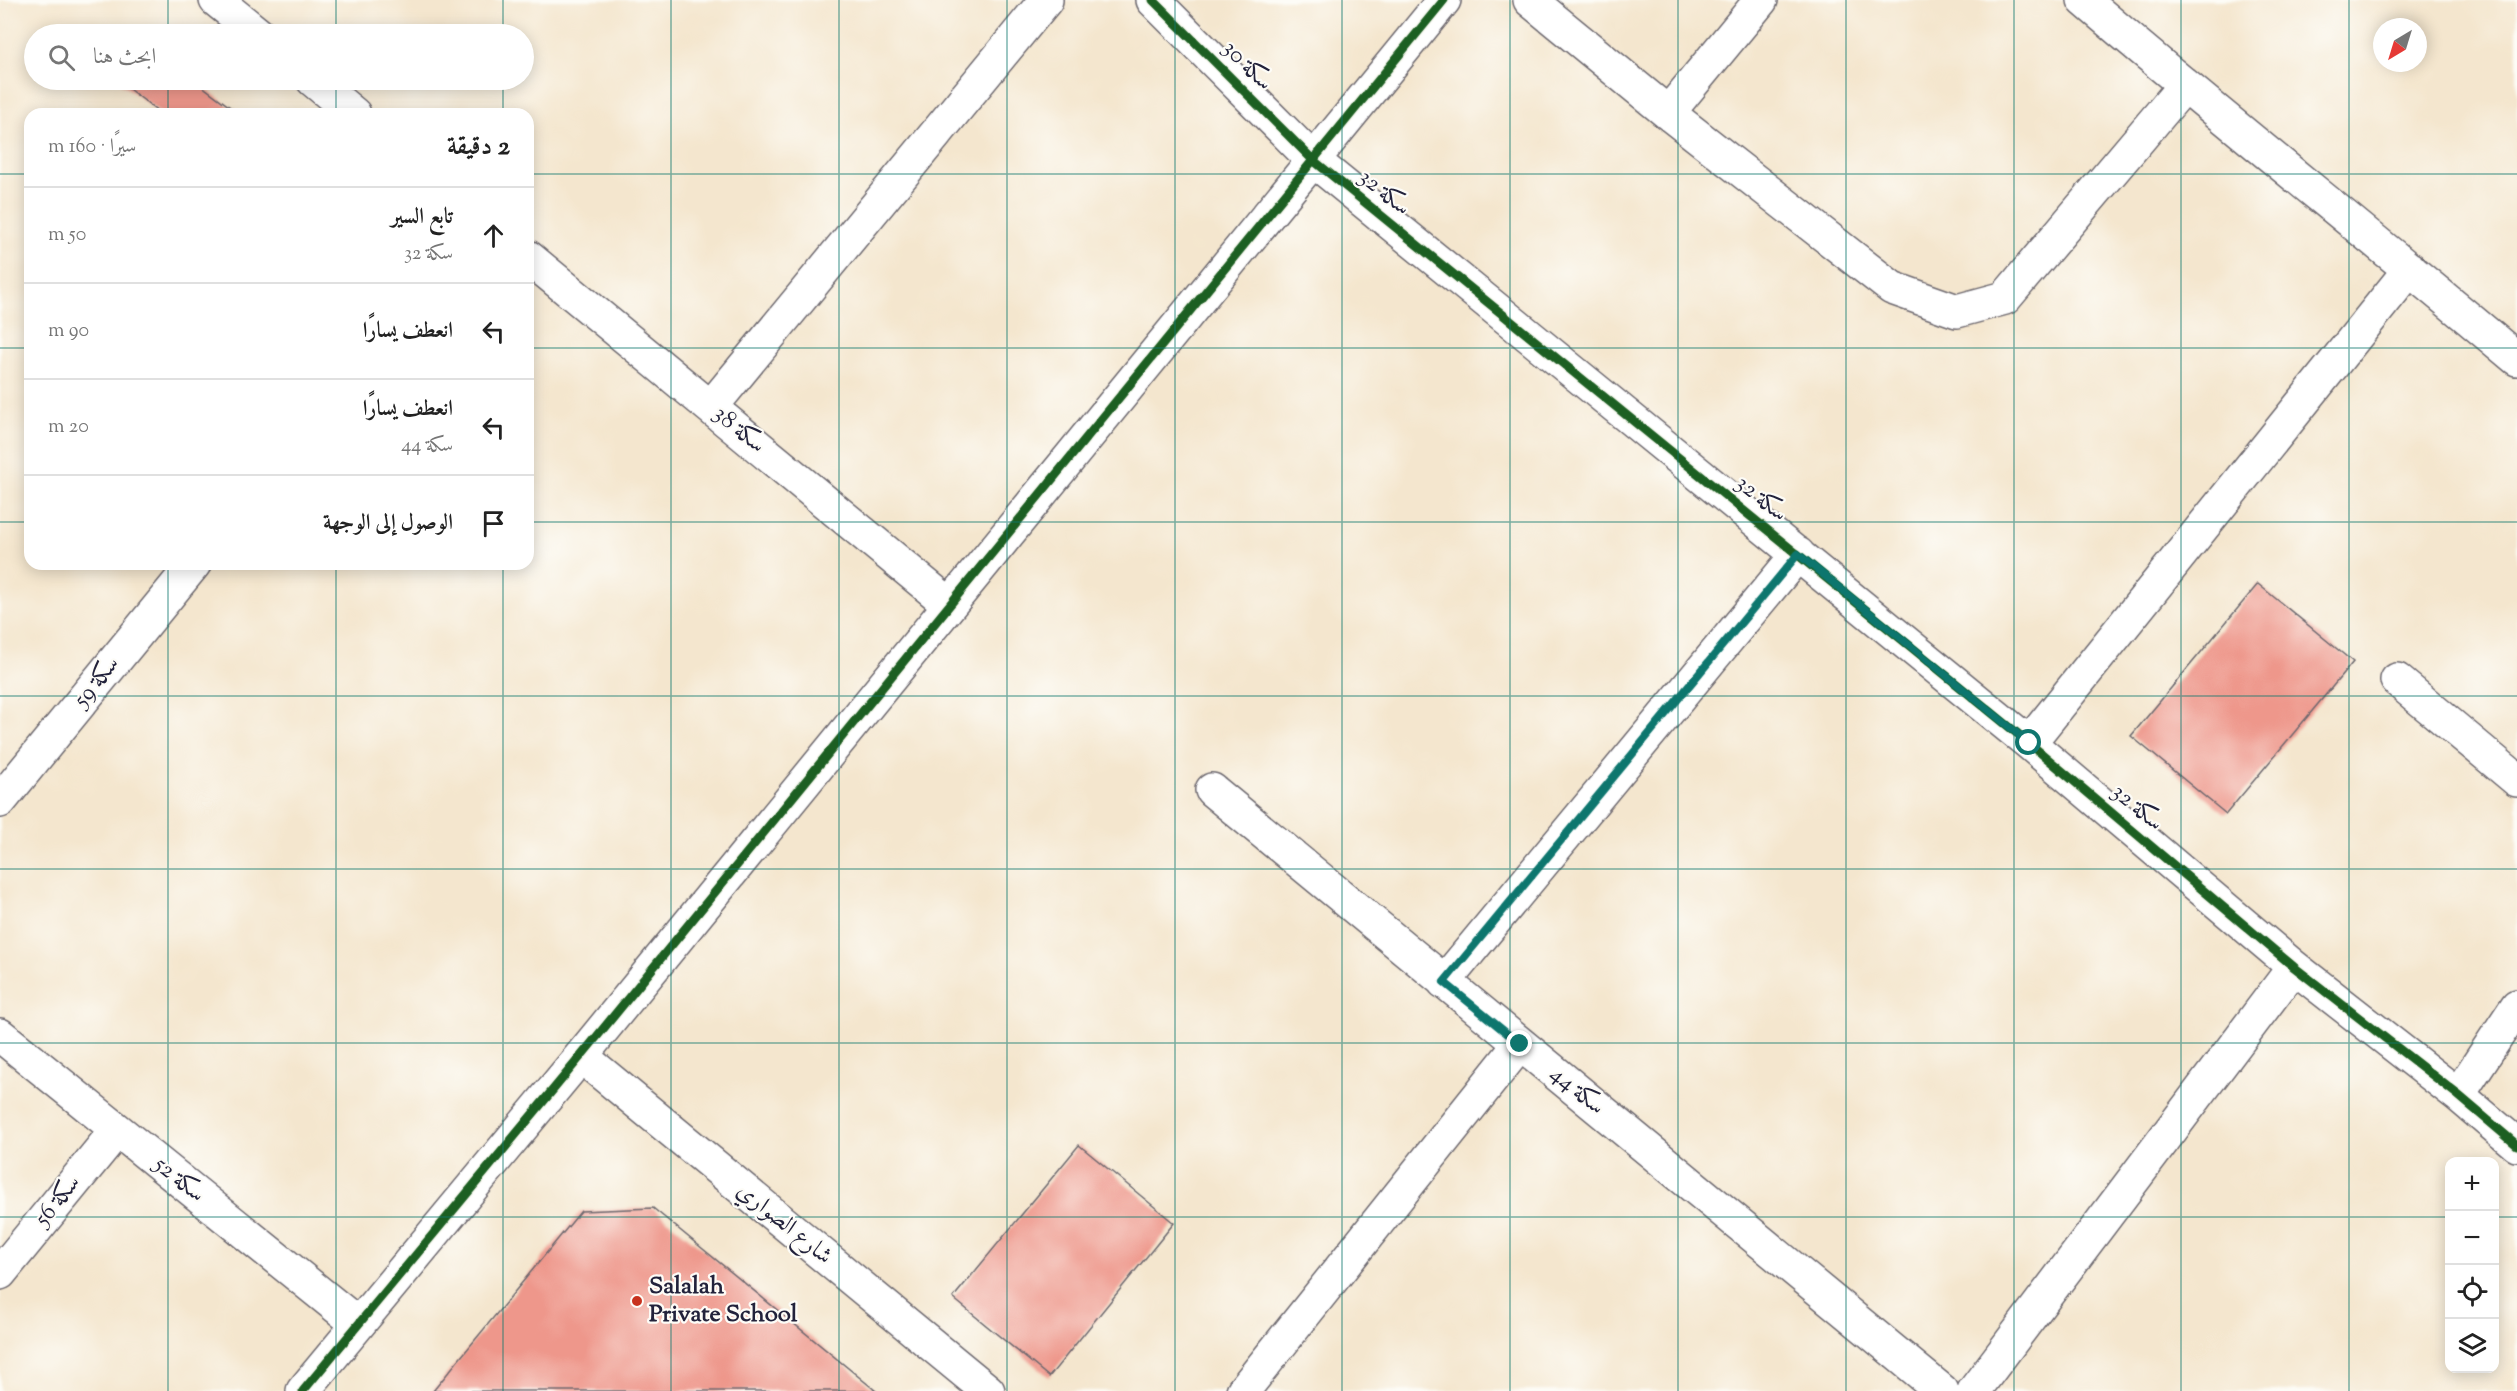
<!DOCTYPE html>
<html lang="ar">
<head>
<meta charset="utf-8">
<style>
	:root { --surface:#fff; --page:#f2f2f2; --text:#222; --muted:#767676; --line:#e0e0e0 }
	body { margin:0; font-family:"Sorts Mill Goudy",Amiri,serif; background:var(--page); color:var(--text); direction:rtl }
	.controls { position:absolute; right:18px; bottom:18px; display:grid; overflow:hidden; border-radius:12px; box-shadow:0 3px 15px #0003 }
	.controls button { width:54px; height:54px; display:grid; place-items:center; padding:0; border:0; border-bottom:2px solid var(--line); background:var(--surface); color:var(--text); font:30px sans-serif }
	.compass { position:absolute; left:2373px; top:18px; width:54px; height:54px; border-radius:50%; background:var(--surface); box-shadow:0 3px 15px #0003; rotate:218deg }
	.stop { position:absolute; width:18px; height:18px; margin:-14px; border:4px solid #0f766e; border-radius:50%; background:#fff }
	.stop.end { background:#0f766e; border-color:#fff; box-shadow:0 2px 6px #0008 }
	.list { margin:0; padding:0; list-style:none }
	h2 { display:flex; justify-content:space-between; align-items:center; height:78px; margin:0; padding:0 24px; font-size:26px }
	h2 small { font-size:20px; font-weight:400; color:var(--muted) }
	.list li { display:grid; grid-template-columns:39px 1fr auto; gap:18px; align-items:center; box-sizing:border-box; height:96px; padding:0 24px; border-top:2px solid var(--line) }
	.list b { display:block; font-size:22px; white-space:nowrap }
	.list p { margin:0; font-size:20px; white-space:nowrap; color:var(--muted) }
	.list em { font-size:20px; font-style:normal; color:var(--muted) }
	.icon { flex:none; width:33px; height:33px; fill:none; stroke:currentColor; stroke-width:2; stroke-linecap:round; stroke-linejoin:round }
	.map { position:relative; flex:none; width:2517px; height:1391px; overflow:hidden; direction:ltr }
	.search { position:absolute; background:var(--surface); box-shadow:0 3px 15px #0003; left:24px; top:24px; width:510px; height:66px; display:flex; align-items:center; gap:15px; box-sizing:border-box; padding:0 21px; border-radius:33px; color:var(--muted); font-size:22px }
	.panel { position:absolute; background:var(--surface); box-shadow:0 3px 15px #0003; left:24px; top:108px; width:510px; height:462px; border-radius:18px; direction:rtl }
	.map>svg:first-child { display:block }
	.building { fill:#ee978b }
	.lines { fill:none; stroke-linecap:round; stroke-linejoin:round }
	.street-casing { stroke:#6c676e; stroke-width:36 }
	.street { stroke:#fff; stroke-width:33 }
	.cycleway-casing { stroke:#fdfcf7; stroke-width:13 }
	.cycleway { stroke:#1b5e20; stroke-width:9 }
	.route { stroke:#0f766e; stroke-width:8 }
	.grid { fill:none; stroke:#0f766e; stroke-width:1.5; stroke-opacity:0.55 }
	.poi-dot { fill:#c8321e; stroke:#fdfcf7; stroke-width:2 }
	.labels { text-anchor:middle; dominant-baseline:central; stroke-width:4.5; stroke-linejoin:round; paint-order:stroke }
	.street-label { font-size:24px; fill:#22223b; stroke:#fdfcf7 }
	.poi-label { font-size:24px; font-weight:bold; fill:#22223b; stroke:#fdfcf7; text-anchor:start }
</style>
</head>
<body>
<div class="map">
<svg width="2517" height="1391" viewBox="0 0 2517 1391">
	<rect width="100%" height="100%" fill="#fdfcf7"/>
	<filter id="ink" filterUnits="userSpaceOnUse"><feTurbulence type="fractalNoise" baseFrequency=".0167" numOctaves="2"/><feDisplacementMap in="SourceGraphic" scale="12" xChannelSelector="R" yChannelSelector="G"/><feConvolveMatrix kernelMatrix="1 2 1 2 8 2 1 2 1" color-interpolation-filters="sRGB"/></filter>
	<filter id="wash" filterUnits="userSpaceOnUse"><feTurbulence type="fractalNoise" baseFrequency=".008" numOctaves="4" result="noise"/><feDisplacementMap in="SourceGraphic" scale="24" xChannelSelector="R" yChannelSelector="G"/><feGaussianBlur stdDeviation="1.35" result="paint"/><feColorMatrix in="noise" values="0 0 0 0 0 0 0 0 0 0 0 0 0 0 0 0 0 1.4 0 .05"/><feComposite in="paint" operator="in"/></filter>
	<g filter="url(#wash)">
		<rect width="100%" height="100%" fill="#f4e6ce"/>
		<g id="blocks">
			<path class="building" d="M117,80H194L234,110L231,114H162Z
				M2258,584L2353,662L2226,814L2131,736Z
				M1079,1145L1174,1223L1049,1377L953,1298Z
				M653,1208L876,1391H433L581,1211Z"/>
		</g>
	</g>
	<g filter="url(#ink)">
		<use href="#blocks" fill-opacity="0" stroke="#6c676e" stroke-width="1.5"/>
		<g class="lines">
			<defs>
				<path id="street" d="M216,0L258,34
					M1153,0L1313,160L2029,743L2294,967L2458,1095L2517,1145
					M1530,0L1668,113L1892,288L1957,311L2005,298L2184,86
					M2084,0C2226,122 2374,238 2517,359
					M313,80L354,114
					M1668,113L1761,0
					M528,257L949,604
					M711,407L1046,0
					M2397,680L2517,780
					M2029,743L2410,269
					M1212,790L1942,1391
					M0,801L194,564
					M1444,982L1798,554
					M0,1035L358,1324
					M581,1056L988,1391
					M2458,1095L2517,1006
					M0,1273L117,1130
					M303,1391L581,1056L1444,0
					M1243,1391L1520,1044
					M1974,1391L2294,967"/>
			</defs>
			<use href="#street" class="street-casing"/>
			<use href="#street" class="street"/>
			<defs>
				<path id="cycleway" d="M1153,0L1313,160L2029,743L2294,967L2458,1095L2517,1145
					M303,1391L581,1056L1444,0"/>
			</defs>
			<use href="#cycleway" class="cycleway-casing"/>
			<use href="#cycleway" class="cycleway"/>
		</g>
	</g>
	<g class="lines" filter="url(#ink)">
		<path class="route" d="M1520,1044L1444,982L1798,554L2029,743"/>
	</g>
	<path class="grid" d="M168,0V34M336,0V34M503,0V34M671,0V1391M839,0V1391M1007,0V1391M1175,0V1391M1342,0V1391M1510,0V1391M1678,0V1391M1846,0V1391M2014,0V1391M2181,0V1391M2349,0V1391M168,80V114M336,80V114M503,80V114M0,174H30M528,174H2517M0,348H30M528,348H2517M0,522H30M528,522H2517M168,564V1391M336,564V1391M503,564V1391M0,696H2517M0,869H2517M0,1043H2517M0,1217H2450M2494,1217H2517"/>
	<circle class="poi-dot" cx="637" cy="1301" r="6"/>
	<g class="labels">
		<g class="street-label">
			<text transform="translate(1247 66) rotate(45)">سكة 30</text>
			<text transform="translate(1384 193) rotate(39)">سكة 32</text>
			<text transform="translate(739 430) rotate(40)">سكة 38</text>
			<text transform="translate(1761 499) rotate(39)">سكة 32</text>
			<text transform="translate(97 682) rotate(-51)">سكة 59</text>
			<text transform="translate(2137 808) rotate(40)">سكة 32</text>
			<text transform="translate(1577 1091) rotate(39)">سكة 44</text>
			<text transform="translate(179 1180) rotate(39)">سكة 52</text>
			<text transform="translate(58 1201) rotate(-51)">سكة 56</text>
			<text transform="translate(784 1224) rotate(39)">شارع الصواري</text>
		</g>
		<g class="poi-label">
			<text x="649" y="1287">Salalah<tspan x="649" dy="28">Private School</tspan></text>
		</g>
	</g>
</svg>
<div class="controls">
<button>+</button>
<button>−</button>
<button><svg class="icon" aria-label="locate" viewBox="0 0 24 24"><circle cx="12" cy="12" r="6"/><path d="M12 2v4M12 18v4M2 12h4M18 12h4"/></svg></button>
<button><svg class="icon" aria-label="layers" viewBox="0 0 24 24"><path d="M12 4l9 5-9 5-9-5zM3 14l9 5 9-5"/></svg></button>
</div>
<svg class="compass" viewBox="-18 -18 36 36"><path d="M0-13l5 13h-10z" fill="#e53935"/><path d="M0 13l5-13h-10z" fill="#767676"/></svg>
<div class="stop" style="left:2029px;top:743px"></div>
<div class="stop end" style="left:1520px;top:1044px"></div>
<div class="search"><svg class="icon" aria-label="search" viewBox="0 0 24 24"><circle cx="10" cy="10" r="6"/><path d="M15 15l6 6"/></svg>ابحث هنا</div>
<section class="panel">
<h2>2 دقيقة<small>سيرًا · 160 m</small></h2>
<ul class="list">
<li><svg class="icon" aria-label="ahead" viewBox="0 0 24 24"><path d="M12 20V5M6 11l6-6 6 6"/></svg><div><b>تابع السير</b><p>سكة 32</p></div><em>50 m</em></li>
<li><svg class="icon" aria-label="left" viewBox="0 0 24 24"><path d="M17 20v-9H6M10 6l-5 5 5 5"/></svg><div><b>انعطف يسارًا</b></div><em>90 m</em></li>
<li><svg class="icon" aria-label="left" viewBox="0 0 24 24"><path d="M17 20v-9H6M10 6l-5 5 5 5"/></svg><div><b>انعطف يسارًا</b><p>سكة 44</p></div><em>20 m</em></li>
<li><svg class="icon" aria-label="arrive" viewBox="0 0 24 24"><path d="M6 21V4h12l-3 4 3 4H6"/></svg><div><b>الوصول إلى الوجهة</b></div></li>
</ul>
</section>
</div>
</body>
</html>
